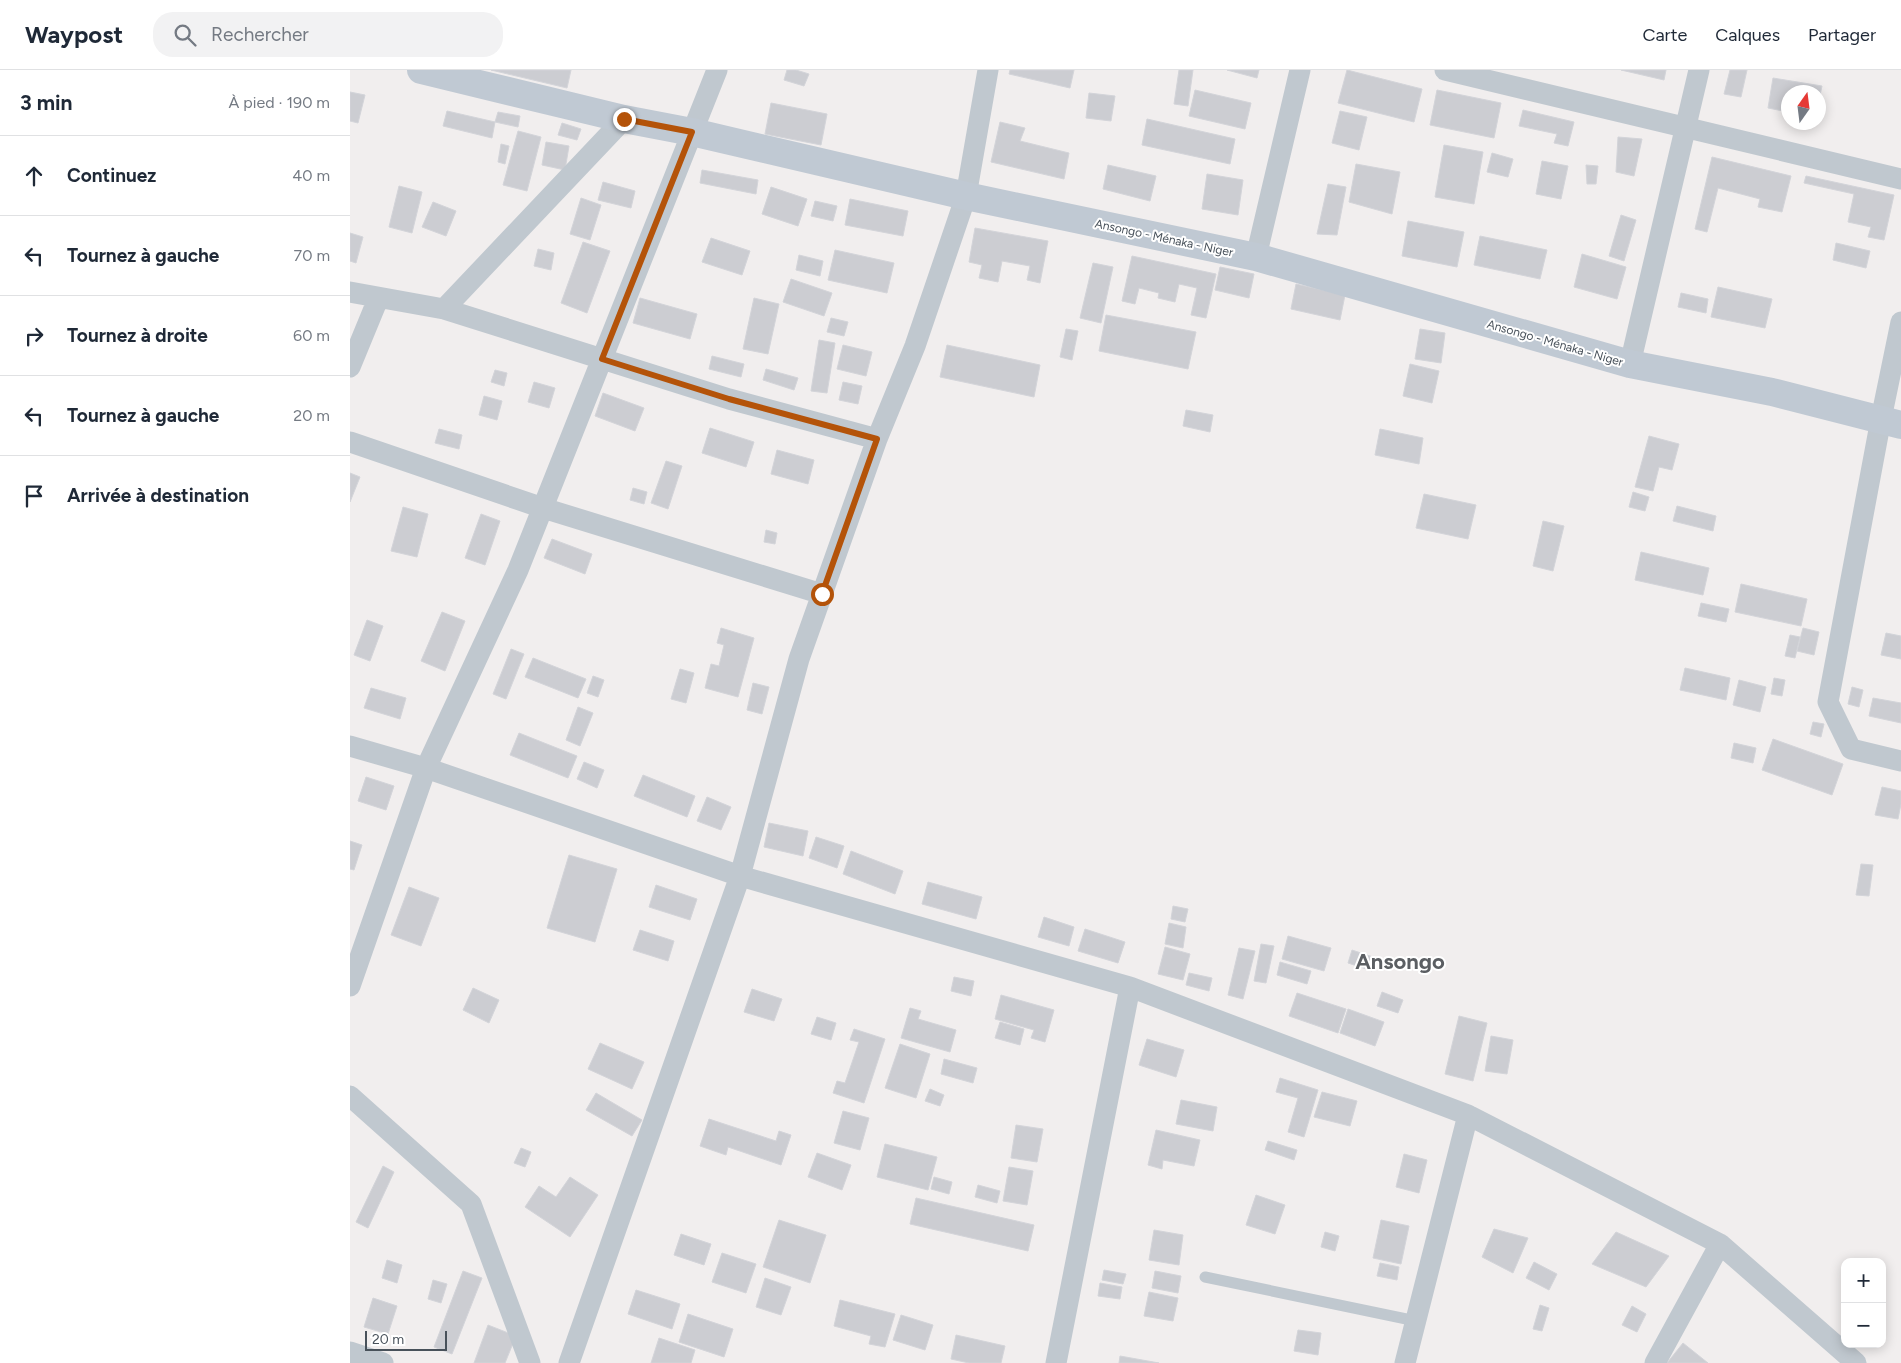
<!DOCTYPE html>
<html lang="fr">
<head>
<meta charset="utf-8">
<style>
	:root { --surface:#fff; --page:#f2f2f3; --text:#1f2937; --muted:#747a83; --line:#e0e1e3 }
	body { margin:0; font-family:Figtree,sans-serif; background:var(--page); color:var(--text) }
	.controls { position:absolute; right:15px; bottom:15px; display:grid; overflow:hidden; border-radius:10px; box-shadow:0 2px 12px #0003 }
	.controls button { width:45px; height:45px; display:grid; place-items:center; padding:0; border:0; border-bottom:1px solid var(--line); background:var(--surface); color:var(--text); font:25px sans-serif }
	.compass { position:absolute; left:1431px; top:15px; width:45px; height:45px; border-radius:50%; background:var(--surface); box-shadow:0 2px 12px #0003; rotate:14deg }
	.scale { position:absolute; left:15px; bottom:12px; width:82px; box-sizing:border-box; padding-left:5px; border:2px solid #48515a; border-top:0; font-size:14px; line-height:18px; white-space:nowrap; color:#48515a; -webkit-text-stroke:4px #fff; paint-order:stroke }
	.stop { position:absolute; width:15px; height:15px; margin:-11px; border:4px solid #b45309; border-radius:50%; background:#fff }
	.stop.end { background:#b45309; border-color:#fff; box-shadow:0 1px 5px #0008 }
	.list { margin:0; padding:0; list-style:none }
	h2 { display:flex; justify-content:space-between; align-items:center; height:65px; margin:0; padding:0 20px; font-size:21px }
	h2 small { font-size:16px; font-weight:400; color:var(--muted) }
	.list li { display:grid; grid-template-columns:32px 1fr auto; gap:15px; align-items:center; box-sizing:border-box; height:80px; padding:0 20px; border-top:1px solid var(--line) }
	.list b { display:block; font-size:19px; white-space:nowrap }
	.list em { font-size:16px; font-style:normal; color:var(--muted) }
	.icon { flex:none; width:28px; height:28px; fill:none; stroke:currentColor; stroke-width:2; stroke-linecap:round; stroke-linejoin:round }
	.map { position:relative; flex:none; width:1551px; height:1293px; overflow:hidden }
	header { display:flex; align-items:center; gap:30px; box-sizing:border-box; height:70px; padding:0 25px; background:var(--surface); border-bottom:1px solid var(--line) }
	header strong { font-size:24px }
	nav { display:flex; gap:28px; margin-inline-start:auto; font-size:18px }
	.search { width:350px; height:45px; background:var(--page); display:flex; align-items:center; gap:12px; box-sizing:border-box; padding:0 18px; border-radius:20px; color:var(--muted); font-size:19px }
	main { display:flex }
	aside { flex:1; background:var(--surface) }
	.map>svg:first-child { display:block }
	.building { fill:#cccdd2; stroke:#d3d4d9 }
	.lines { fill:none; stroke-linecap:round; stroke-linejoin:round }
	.lane { stroke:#c0c8cf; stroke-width:11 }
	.street { stroke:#c0c8cf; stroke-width:21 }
	.secondary { stroke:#c0c9d3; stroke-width:28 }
	.route { stroke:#b45309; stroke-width:6 }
	.labels { text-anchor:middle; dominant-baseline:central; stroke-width:4; stroke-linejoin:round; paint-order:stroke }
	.street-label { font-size:12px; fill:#48515a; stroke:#fff }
	.town-label { font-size:22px; font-weight:bold; fill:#5b5e62; stroke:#fff }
</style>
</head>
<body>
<header>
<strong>Waypost</strong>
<div class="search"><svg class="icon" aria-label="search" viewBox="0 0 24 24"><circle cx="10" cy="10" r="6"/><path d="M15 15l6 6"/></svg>Rechercher</div>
<nav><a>Carte</a><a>Calques</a><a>Partager</a></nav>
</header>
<main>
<aside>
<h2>3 min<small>À pied · 190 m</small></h2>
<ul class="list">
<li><svg class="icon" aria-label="ahead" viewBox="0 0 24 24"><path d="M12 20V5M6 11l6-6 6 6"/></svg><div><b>Continuez</b></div><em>40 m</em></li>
<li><svg class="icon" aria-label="left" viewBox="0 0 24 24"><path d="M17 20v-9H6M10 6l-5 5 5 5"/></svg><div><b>Tournez à gauche</b></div><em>70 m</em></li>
<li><svg class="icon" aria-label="right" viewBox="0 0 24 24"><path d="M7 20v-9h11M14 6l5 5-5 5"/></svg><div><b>Tournez à droite</b></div><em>60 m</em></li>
<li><svg class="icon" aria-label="left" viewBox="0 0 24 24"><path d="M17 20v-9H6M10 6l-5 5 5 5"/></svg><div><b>Tournez à gauche</b></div><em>20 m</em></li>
<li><svg class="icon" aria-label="arrive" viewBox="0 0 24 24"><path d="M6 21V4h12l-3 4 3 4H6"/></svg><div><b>Arrivée à destination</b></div></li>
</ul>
</aside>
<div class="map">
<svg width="1551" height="1293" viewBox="0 0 1551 1293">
	<rect width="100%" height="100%" fill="#f1eeee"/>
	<path class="building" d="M141,0H221L217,18Z
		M437,0H446L459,4L454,16L434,10Z
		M660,0H724L720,18L659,4Z
		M829,0H843L838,36L824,34Z
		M877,0H909L907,8Z
		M997,0L1072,19L1064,52L988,33Z
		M1271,0H1316L1314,10Z
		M1380,0H1397L1391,27L1374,24Z
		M1423,8L1472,16L1468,35V22H1438V42L1418,38Z
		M845,20L901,33L895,59L839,46Z
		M1087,20L1151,33L1144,68L1080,55Z
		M0,22L15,25L8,53L0,51Z
		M739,23L765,26L761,51L736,48Z
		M421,33L477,44L471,75L415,64Z
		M1173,40L1224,52L1218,76L1204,73L1207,64L1169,56Z
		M97,41L145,52L142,68L93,56Z
		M990,41L1017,47L1009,80L982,73Z
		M148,42L170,46L168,57L145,52Z
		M797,49L885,69L880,94L792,75Z
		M650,52L675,58L670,71L719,83L714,109L641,92Z
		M212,53L231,59L227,70L208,65Z
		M168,61L191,67L177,121L153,115Z
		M1268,67L1292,69L1284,106L1266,102Z
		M196,72L219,76L215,100L192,95Z
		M151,74L159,76L155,94L148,92Z
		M1094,75L1133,82L1124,134L1085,127Z
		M1142,83L1163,89L1158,107L1137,102Z
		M1362,87L1441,106L1432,142L1408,137L1410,129L1368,118L1357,162L1345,159Z
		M1192,91L1218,96L1211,129L1186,124Z
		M1006,94L1050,102L1042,144L999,132Z
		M758,95L806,106L800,131L753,119Z
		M1236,95L1248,96L1246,114H1237Z
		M352,100L408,110L406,124L350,113Z
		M857,104L893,110L888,145L852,139Z
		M1456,106L1544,125L1534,170L1518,167L1521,157L1498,152L1504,124L1454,113Z
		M253,112L285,121L281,138L248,130Z
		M978,114L996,117L987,165L967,164Z
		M49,116L72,122L62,163L39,157Z
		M421,117L457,129L448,156L412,144Z
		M231,128L251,135L240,170L220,164Z
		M500,129L558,141L553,166L495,155Z
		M465,131L487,136L483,151L461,146Z
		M83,132L106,141L96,166L72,157Z
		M1271,145L1286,150L1274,191L1259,186Z
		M1058,151L1114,162L1107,197L1052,186Z
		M625,158L698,171L690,213L677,210L680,196L652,191L648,212L629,208L632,195L619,192Z
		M0,163L13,167L6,193L0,191Z
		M1130,166L1197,180L1190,209L1124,195Z
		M361,168L400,181L392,205L352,192Z
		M233,172L260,181L237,243L211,233Z
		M1486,173L1520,181L1516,198L1483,190Z
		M188,179L204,183L201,200L184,196Z
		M485,180L544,193L537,223L478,210Z
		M1232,184L1276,197L1267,229L1224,217Z
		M449,185L473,191L470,206L446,200Z
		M782,186L866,204L856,248L841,245L847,218L829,214L825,232L808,228L809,223L789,218L785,234L772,231Z
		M743,193L763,197L751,253L730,248Z
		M870,197L904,204L899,228L865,220Z
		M441,209L482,223L474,246L433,232Z
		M946,214L995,225L990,250L941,239Z
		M1368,217L1422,229L1415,258L1361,247Z
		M1331,223L1358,229L1356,243L1328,237Z
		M290,228L347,244L340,269L283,253Z
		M404,228L429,234L418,284L393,279Z
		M756,245L846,262L838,299L749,281Z
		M481,248L498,252L494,266L477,262Z
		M716,259L728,261L722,290L710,287Z
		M1070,259L1095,263L1091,293L1065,289Z
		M469,270L485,273L477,323L461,321Z
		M493,275L522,282L516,306L487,299Z
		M597,275L690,295L684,327L590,307Z
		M362,286L394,294L391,307L359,299Z
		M1060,294L1089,301L1082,333L1053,326Z
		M416,299L448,308L444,320L413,310Z
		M145,300L157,303L154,316L141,312Z
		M184,312L205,318L199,338L178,332Z
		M493,312L512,316L508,334L489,330Z
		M253,323L294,338L285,361L245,346Z
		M134,326L152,331L147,350L129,345Z
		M836,340L863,345L860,362L833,356Z
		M360,358L404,372L396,397L352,383Z
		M89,359L112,365L109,379L85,373Z
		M1030,359L1073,368L1069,394L1025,385Z
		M1299,366L1329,374L1322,400L1309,397L1303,421L1285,417Z
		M427,380L464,390L458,414L421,404Z
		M316,391L332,396L318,439L301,433Z
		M0,403L10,407L0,432Z
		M283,418L297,422L294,434L280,430Z
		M1283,422L1299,427L1295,441L1279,437Z
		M1074,424L1126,435L1118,469L1066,458Z
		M1327,436L1366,446L1363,461L1323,451Z
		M53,437L78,444L67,487L41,481Z
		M131,444L150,451L135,495L115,488Z
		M1193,451L1214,456L1203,501L1183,496Z
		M416,460L427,463L425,474L414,472Z
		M202,469L242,484L235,504L194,488Z
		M1291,482L1359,498L1353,525L1285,510Z
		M1391,514L1457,529L1451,556L1385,542Z
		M1351,533L1379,539L1376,552L1348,546Z
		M92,542L115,551L95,601L71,591Z
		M17,550L33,556L20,591L4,585Z
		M371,558L404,568L388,627L355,618L361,594L369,596L374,575L367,573Z
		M1453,558L1469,562L1464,585L1447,581Z
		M1536,563L1551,566V589L1531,585Z
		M1440,565L1450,567L1445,588L1435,586Z
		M161,579L174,584L156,629L143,624Z
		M183,588L236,609L228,628L175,607Z
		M1335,598L1380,608L1376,630L1330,620Z
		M330,599L344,603L336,633L321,629Z
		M243,606L254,610L248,627L237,623Z
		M1424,608L1435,610L1432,626L1421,624Z
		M1389,610L1416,617L1410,642L1383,635Z
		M403,613L419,617L412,644L397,640Z
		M1502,617L1513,620L1509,637L1498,634Z
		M21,618L56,628L50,649L14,638Z
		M1523,628L1551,633V653L1519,646Z
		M228,637L243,643L230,676L216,670Z
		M1463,652L1474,654L1471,667L1460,664Z
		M169,663L227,686L218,708L160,685Z
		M1423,669L1493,694L1482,725L1412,700Z
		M1384,673L1406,678L1403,693L1381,688Z
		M234,692L254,700L247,718L227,709Z
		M293,705L345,726L337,747L284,726Z
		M16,707L44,716L36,740L8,731Z
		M1532,717L1551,721V734L1548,749L1525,745Z
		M357,727L381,737L371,760L347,751Z
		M419,753L458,761L453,786L414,777Z
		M466,767L494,776L487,798L459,788Z
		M0,771L12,775L4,800L0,799Z
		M501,781L553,801L545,824L493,804Z
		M219,785L267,799L245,872L197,858Z
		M1511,794L1523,795L1519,826L1506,825Z
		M578,812L632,827L626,849L572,834Z
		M306,815L347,829L340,850L299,837Z
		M59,817L89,828L71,876L41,865Z
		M823,836L838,839L835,852L821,849Z
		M694,847L724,857L719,876L688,867Z
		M819,853L836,857L833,878L815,874Z
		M735,859L775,872L768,893L728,881Z
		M290,860L324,871L318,891L283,880Z
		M938,866L981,878L974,901L932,889Z
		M911,874L924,876L916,913L904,911Z
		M815,877L840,884L833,910L808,904Z
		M889,878L905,881L893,929L878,925Z
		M1002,880L1026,888L1022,901L998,893Z
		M930,892L961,901L957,914L927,905Z
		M839,903L862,908L859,921L836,915Z
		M604,907L624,911L621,926L601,921Z
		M123,918L149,930L139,953L113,940Z
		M402,919L432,929L424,951L394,942Z
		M1032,922L1053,930L1048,943L1027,936Z
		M947,923L996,939L988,963L939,946Z
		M651,925L704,940L695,972L681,968L684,960L645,949Z
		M560,938L571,941L568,949L606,960L600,982L551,968Z
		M998,939L1034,952L1025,976L990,963Z
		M1109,946L1137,953L1123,1011L1095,1004Z
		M467,947L486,953L481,970L461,964Z
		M650,952L674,959L670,975L645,968Z
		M504,959L535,969L514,1033L483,1023L487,1011L495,1013L509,972L500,970Z
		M1141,966L1163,970L1157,1004L1135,1001Z
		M797,969L834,980L826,1007L789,995Z
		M250,973L294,992L282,1019L238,999Z
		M550,974L580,984L566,1028L535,1018Z
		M594,989L627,998L623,1013L591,1004Z
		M930,1008L968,1020L954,1067L938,1062L948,1028L926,1022Z
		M580,1019L594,1025L590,1036L575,1031Z
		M972,1022L1007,1031L1000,1056L964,1047Z
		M246,1023L292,1050L282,1066L236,1040Z
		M831,1030L867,1037L863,1061L826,1054Z
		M493,1041L519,1048L510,1080L484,1073Z
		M359,1049L426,1071L429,1061L441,1065L431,1095L378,1077L376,1085L350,1076Z
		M666,1055L693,1059L687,1092L661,1088Z
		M806,1060L850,1070L844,1096L813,1090L812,1099L798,1095Z
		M918,1071L947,1080L944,1090L915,1080Z
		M535,1074L587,1087L578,1120L527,1107Z
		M171,1078L181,1082L175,1097L164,1093Z
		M467,1083L501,1095L492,1120L458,1107Z
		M1054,1084L1077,1090L1069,1123L1046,1117Z
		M33,1096L44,1102L18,1158L6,1152Z
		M659,1097L683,1101L677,1135L653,1131Z
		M220,1107L248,1125L220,1167L175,1137L189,1116L206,1127Z
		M584,1107L602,1112L599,1124L581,1119Z
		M628,1115L650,1121L647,1133L625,1127Z
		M906,1125L935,1135L925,1164L896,1155Z
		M566,1128L684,1155L678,1181L560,1154Z
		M429,1150L476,1165L460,1213L413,1197Z
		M1031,1150L1059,1156L1051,1194L1023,1188Z
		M1144,1159L1178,1168L1163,1203L1132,1187Z
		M804,1160L833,1165L829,1195L799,1190Z
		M975,1162L989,1166L985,1181L971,1177Z
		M1266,1162L1319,1186L1296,1217L1242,1194Z
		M331,1164L361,1174L354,1195L324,1185Z
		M372,1183L406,1194L396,1223L362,1212Z
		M37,1190L52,1195L47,1213L32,1208Z
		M1184,1192L1207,1204L1199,1220L1176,1208Z
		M1030,1193L1049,1197L1047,1210L1027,1206Z
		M754,1200L776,1204L773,1214L752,1210Z
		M113,1201L132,1208L102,1284L84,1277Z
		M805,1201L831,1206L828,1223L802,1218Z
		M415,1208L441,1217L431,1245L406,1237Z
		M83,1210L97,1214L91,1233L78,1229Z
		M750,1213L772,1217L770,1229L748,1226Z
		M286,1220L330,1234L322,1259L278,1244Z
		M799,1222L828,1228L823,1251L794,1246Z
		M23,1228L47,1236L38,1264L14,1257Z
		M490,1230L545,1244L535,1277L519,1274L521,1266L484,1256Z
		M1190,1235L1199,1238L1192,1261L1183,1259Z
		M1282,1236L1296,1244L1287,1262L1272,1255Z
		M338,1244L383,1259L374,1287L329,1272Z
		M551,1245L583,1255L575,1280L543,1270Z
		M138,1255L166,1266L155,1293H124Z
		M948,1260L971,1263L968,1285L944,1281Z
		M606,1265L655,1276L651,1293H619L601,1289Z
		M309,1268L345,1280L341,1293H301Z
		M1333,1273L1358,1293H1317Z
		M770,1286L809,1293H769Z"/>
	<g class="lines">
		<path class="lane" d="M855,1207L1066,1251"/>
		<path class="street" d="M1095,0L1551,109
			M906,187L950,0
			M0,222L94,239L379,329L527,369
			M94,239L274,49
			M1551,252L1531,349L1478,632L1501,679L1551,691
			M1280,294L1349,0
			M0,297L28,229
			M0,372L193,438L472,524
			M0,676L76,698L390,806L780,917L1118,1045L1370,1174L1506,1293
			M0,916L76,698L168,500L367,0
			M0,1026L121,1134L180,1293
			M0,1282L33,1293
			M219,1293L390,806L449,589L527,369L565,276L616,126L638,0
			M706,1293L780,917
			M1055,1293L1118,1045
			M1305,1293L1370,1174"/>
		<path class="secondary" d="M71,0L274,49L342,62L616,126L906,187L1280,294L1422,322L1551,355"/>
	</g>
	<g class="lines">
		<path class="route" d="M274,49L342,62L252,289L379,329L527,369L472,524"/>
	</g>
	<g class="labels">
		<g class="street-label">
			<text transform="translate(814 168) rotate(12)">Ansongo - Ménaka - Niger</text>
			<text transform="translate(1205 273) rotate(16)">Ansongo - Ménaka - Niger</text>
		</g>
		<g class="town-label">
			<text x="1050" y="891">Ansongo</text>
		</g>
	</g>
</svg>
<div class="controls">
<button>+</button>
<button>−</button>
</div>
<svg class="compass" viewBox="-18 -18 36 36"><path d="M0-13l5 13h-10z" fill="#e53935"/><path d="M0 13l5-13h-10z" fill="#747a83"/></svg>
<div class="scale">20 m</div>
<div class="stop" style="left:472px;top:524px"></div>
<div class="stop end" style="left:274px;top:49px"></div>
</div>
</main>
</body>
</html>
